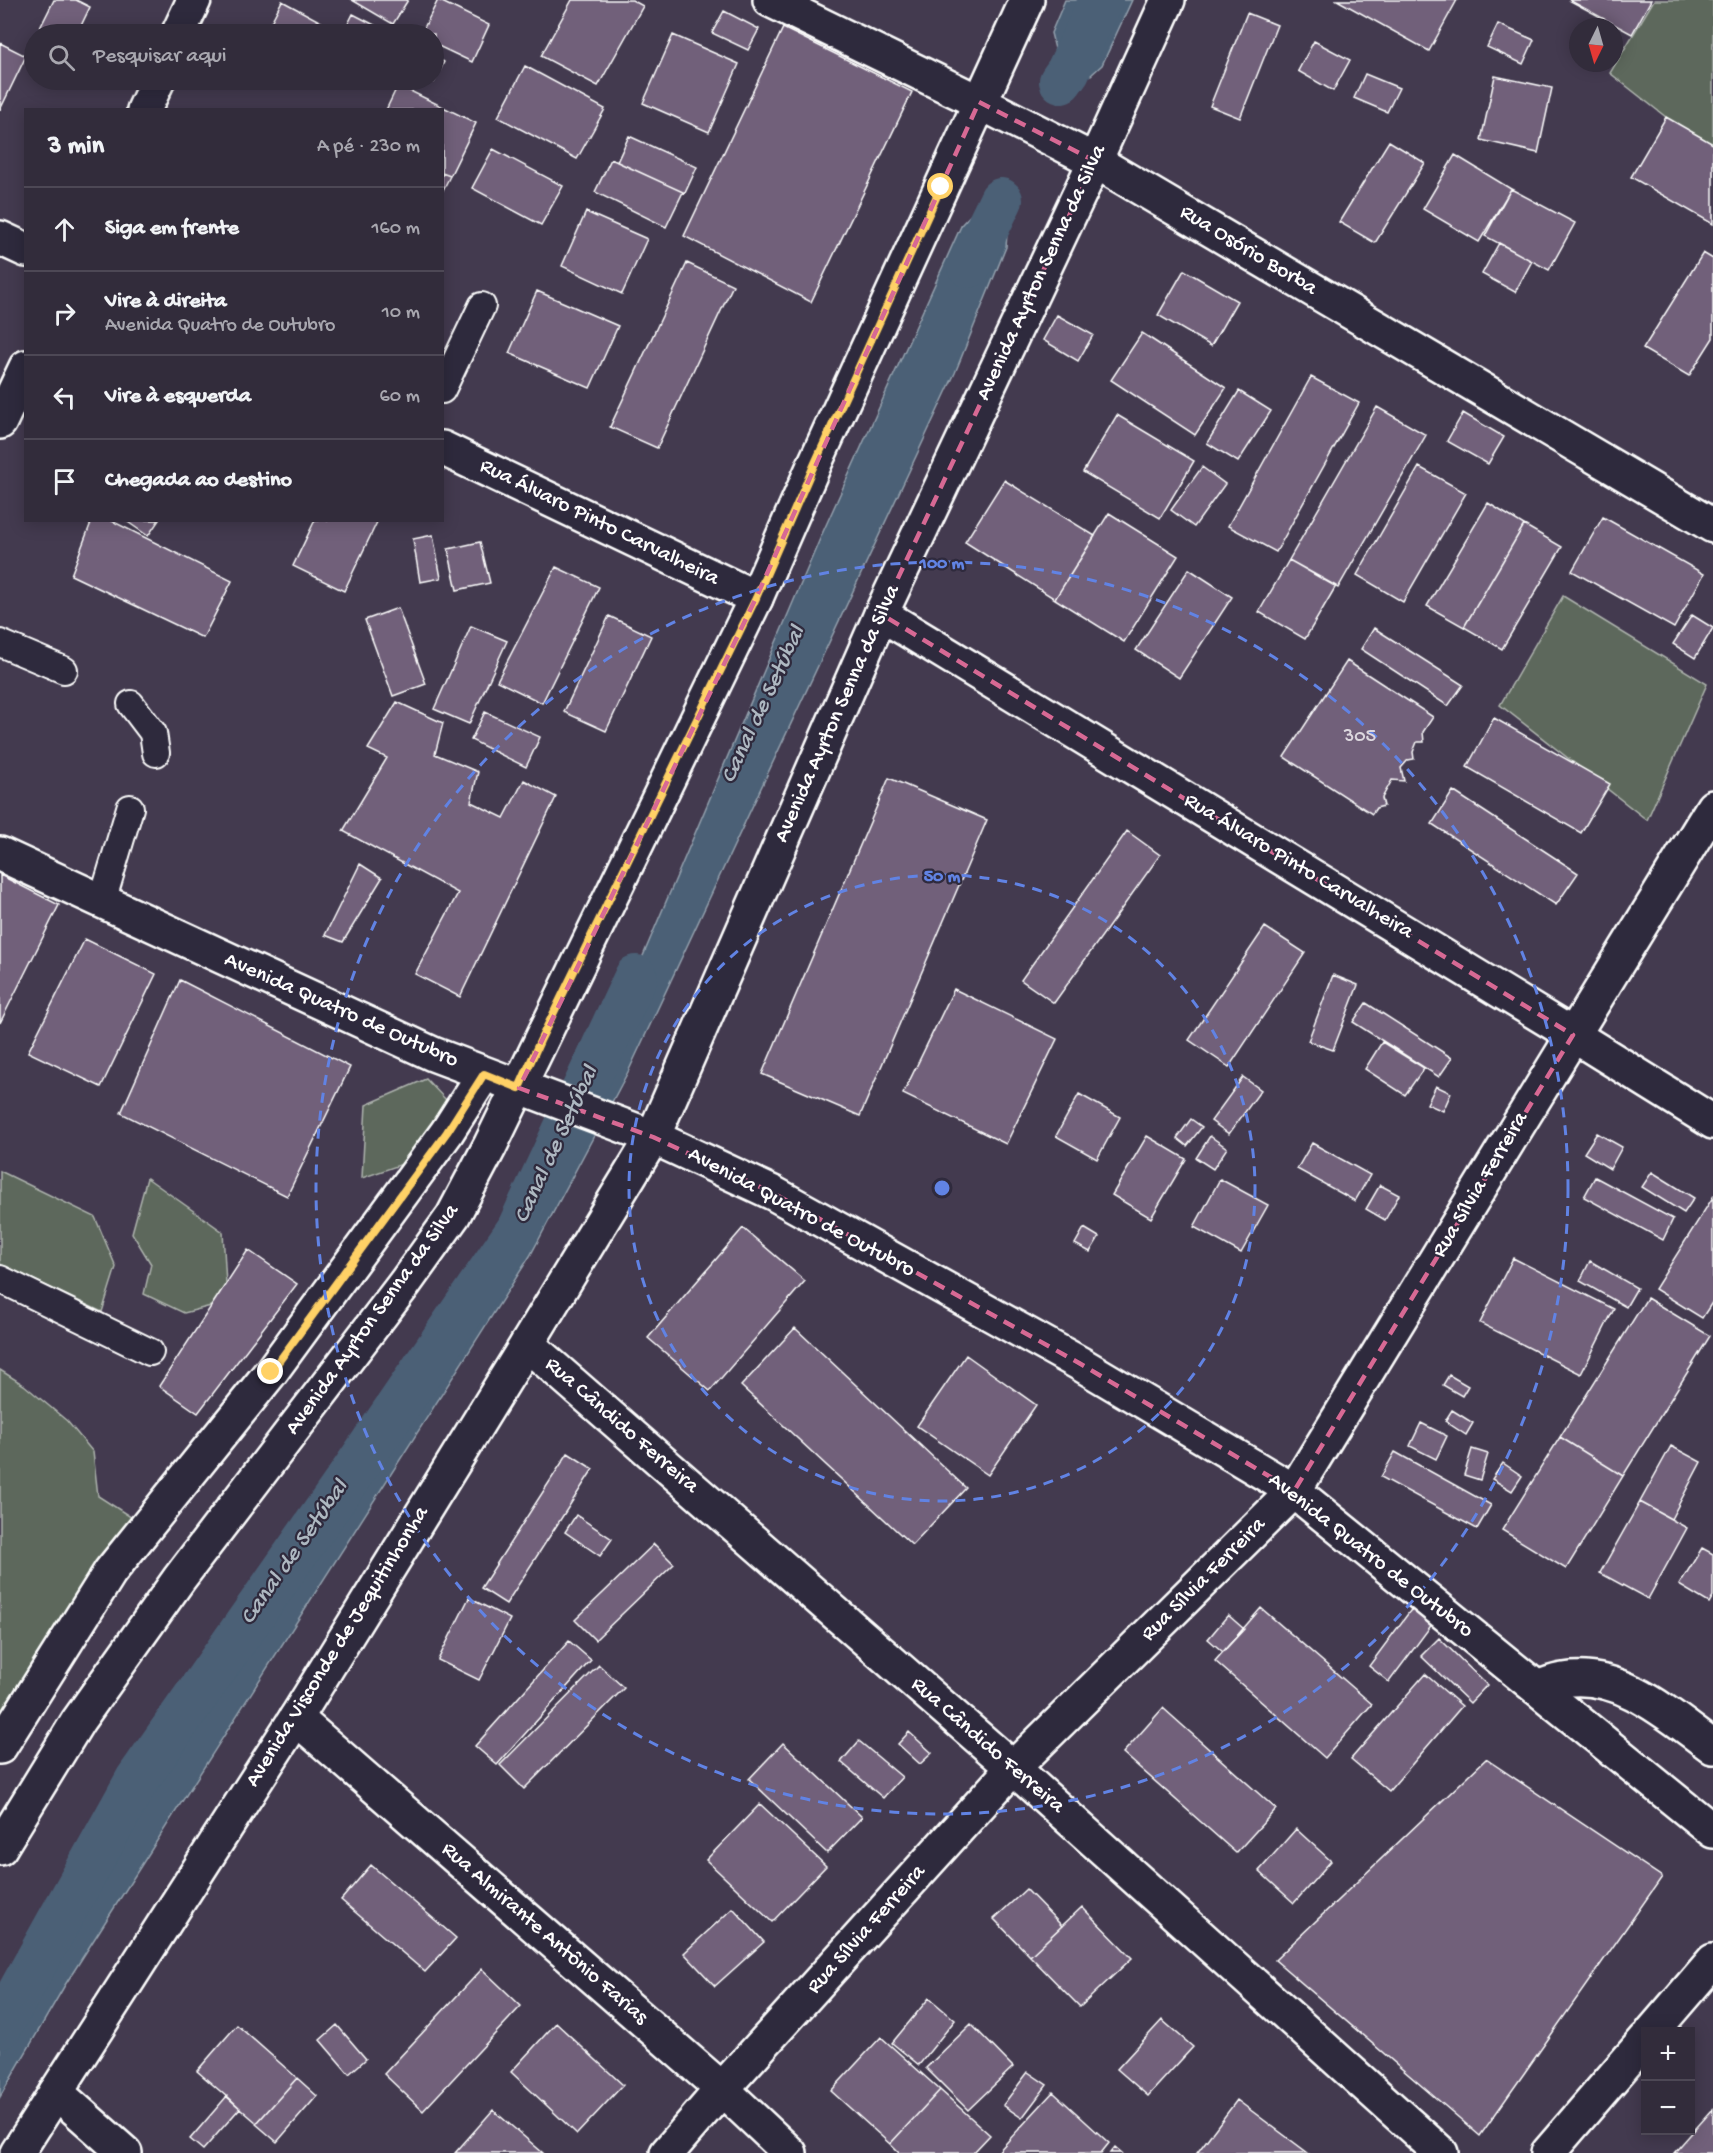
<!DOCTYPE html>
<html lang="pt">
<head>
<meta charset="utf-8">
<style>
	:root { --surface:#322c3b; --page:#3a3442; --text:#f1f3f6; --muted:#a8a7af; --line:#4d4855 }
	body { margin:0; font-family:"Gochi Hand",sans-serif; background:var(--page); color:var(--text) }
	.controls { position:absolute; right:18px; bottom:18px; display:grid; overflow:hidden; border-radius:0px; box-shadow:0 3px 15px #0003 }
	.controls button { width:54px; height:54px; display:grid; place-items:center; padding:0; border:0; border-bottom:2px solid var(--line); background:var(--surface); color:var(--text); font:30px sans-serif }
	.compass { position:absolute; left:1569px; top:18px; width:54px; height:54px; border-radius:50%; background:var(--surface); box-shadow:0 3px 15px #0003; rotate:185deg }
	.stop { position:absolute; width:18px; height:18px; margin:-14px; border:4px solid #ffd166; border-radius:50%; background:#fff }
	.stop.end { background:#ffd166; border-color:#fff; box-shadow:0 2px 6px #0008 }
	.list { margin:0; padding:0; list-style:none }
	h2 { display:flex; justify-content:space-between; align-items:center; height:78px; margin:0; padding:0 24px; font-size:26px }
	h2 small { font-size:20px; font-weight:400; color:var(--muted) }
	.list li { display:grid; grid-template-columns:39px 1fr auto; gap:18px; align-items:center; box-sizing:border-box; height:84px; padding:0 24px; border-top:2px solid var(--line) }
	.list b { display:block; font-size:22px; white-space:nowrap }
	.list p { margin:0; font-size:20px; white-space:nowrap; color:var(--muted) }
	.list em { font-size:20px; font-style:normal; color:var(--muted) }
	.icon { flex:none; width:33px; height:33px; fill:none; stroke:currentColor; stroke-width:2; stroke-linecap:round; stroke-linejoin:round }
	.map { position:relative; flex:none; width:1713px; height:2153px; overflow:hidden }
	.search { position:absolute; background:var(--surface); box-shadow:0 3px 15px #0003; left:24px; top:24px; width:420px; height:66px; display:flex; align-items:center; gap:15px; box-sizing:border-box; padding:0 21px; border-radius:33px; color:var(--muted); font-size:22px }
	.panel { position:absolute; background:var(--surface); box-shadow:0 3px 15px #0003; left:24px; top:108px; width:420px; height:414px; border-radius:0px }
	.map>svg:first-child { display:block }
	.green { fill:#5d685c; stroke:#aeb4ae; stroke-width:1.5 }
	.water { fill:#4b6176; stroke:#93a0ad; stroke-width:1.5 }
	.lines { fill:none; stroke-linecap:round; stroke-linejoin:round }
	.canal { stroke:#4b6176; stroke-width:44 }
	.building { fill:#71607a; stroke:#fff; stroke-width:1.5 }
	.lane-casing { stroke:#fff; stroke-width:30 }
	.street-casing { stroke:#fff; stroke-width:38 }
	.secondary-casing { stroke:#fff; stroke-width:38 }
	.primary-casing { stroke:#fff; stroke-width:38 }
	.lane { stroke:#2f2a3d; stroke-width:26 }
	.street { stroke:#2f2a3d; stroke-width:33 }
	.secondary { stroke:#2f2a3d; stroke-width:33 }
	.primary { stroke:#2f2a3d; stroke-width:33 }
	.route { stroke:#ffd166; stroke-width:8 }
	.marked { fill:none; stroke:#d76994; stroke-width:4.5; stroke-dasharray:12 8; stroke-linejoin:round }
	.ring { fill:none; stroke:#6183e4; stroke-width:3; stroke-dasharray:10 8 }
	.labels { text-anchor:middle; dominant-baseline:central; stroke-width:4.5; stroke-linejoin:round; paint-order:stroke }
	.number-label { font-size:20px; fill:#dcd7de }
	.street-label { font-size:22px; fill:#fff; stroke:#2f2a3d }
	.water-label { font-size:24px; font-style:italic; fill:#aeb8c1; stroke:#2f2a3d }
	.centre { fill:#6183e4; stroke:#2f2a3d; stroke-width:3 }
	.ring-label { font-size:18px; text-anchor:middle; font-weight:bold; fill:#6183e4; stroke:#2f2a3d; stroke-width:4.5; stroke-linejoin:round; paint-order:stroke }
</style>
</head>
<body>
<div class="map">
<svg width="1713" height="2153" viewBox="0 0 1713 2153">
	<rect width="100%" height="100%" fill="#433a4f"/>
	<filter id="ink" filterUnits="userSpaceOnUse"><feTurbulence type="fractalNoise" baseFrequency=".0167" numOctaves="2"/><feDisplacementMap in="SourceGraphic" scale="12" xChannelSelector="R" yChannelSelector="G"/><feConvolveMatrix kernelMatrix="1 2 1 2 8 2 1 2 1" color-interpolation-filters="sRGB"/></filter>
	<g filter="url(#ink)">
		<path class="green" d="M1654,0H1713V154L1610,73Z
			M1563,596L1707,684L1647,820L1500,705Z
			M426,1079L448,1102L414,1160L362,1178L366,1105Z
			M0,1171L95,1217L116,1267L102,1312L0,1264Z
			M147,1178L223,1232L226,1284L211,1306L184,1313L144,1294L151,1264L132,1233Z
			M0,1370L24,1385L67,1421L93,1452L98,1496L137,1521L0,1736Z"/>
		<path class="water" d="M1065,0H1132L1102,65L1091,75L1068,71L1057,57L1051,33Z
			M977,208L995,211L1008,220L1006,247L955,373L629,1070L530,1256L65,1985L0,2097V2027L137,1781L348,1479L518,1230L612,1029L822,534L962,224Z"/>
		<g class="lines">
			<path class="canal" d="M1061,81L1068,71L1101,0
				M969,266L1001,200
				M0,2027L137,1780L348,1479L518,1230L636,977"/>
		</g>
		<path class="building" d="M54,0H76L90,7L77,34H37Z
			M352,0H408L393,24Z
			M438,0L489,25L472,62L434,44V34H421Z
			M572,0H632L643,6L598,86L541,56Z
			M1337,0H1457L1429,51Z
			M1569,0H1651L1632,34Z
			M282,1L323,23L316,34H285L269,26Z
			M724,11L759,29L748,50L712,33Z
			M1247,13L1277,25L1240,118L1210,106Z
			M353,14L392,34H343Z
			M1498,24L1534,40L1523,64L1487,47Z
			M783,28L912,92L811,302L684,236Z
			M673,35L739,64L709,132L643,103Z
			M34,39V60L26,56Z
			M1314,41L1350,60L1333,91L1298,71Z
			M0,43L26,56L0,110Z
			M434,56L444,62L434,82L428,80H434Z
			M525,66L605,109L577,159L498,117Z
			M1365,74L1399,88L1387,112L1354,98Z
			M1495,76L1552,88L1538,153L1481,140Z
			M398,85L476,123L450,176L442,173V110H386Z
			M1666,117L1713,144V224L1631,177Z
			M629,136L697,167L685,193L617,162Z
			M1389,141L1425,163L1375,243L1339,222Z
			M493,149L563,186L541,225L472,188Z
			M1455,155L1511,189L1479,242L1423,209Z
			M611,159L683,192L666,227L595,192Z
			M442,173L450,176L442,192Z
			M1511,189L1575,223L1549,270L1485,236Z
			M586,212L647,239L622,294L562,266Z
			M1499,243L1532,261L1515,292L1482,274Z
			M1703,253L1713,259V338L1689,376L1643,349Z
			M687,263L733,285L657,448L610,427Z
			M1184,270L1237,301L1211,346L1158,315Z
			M537,291L618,326L590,388L509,353Z
			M1057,315L1093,335L1078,361L1043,340Z
			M1142,333L1226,388L1195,435L1111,380Z
			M1311,377L1359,403L1276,552L1228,526Z
			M1239,391L1271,411L1238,462L1207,443Z
			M1377,407L1426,435L1338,588L1289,560Z
			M1463,413L1504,437L1488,464L1447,441Z
			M1117,415L1194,461L1160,518L1083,472Z
			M1202,467L1225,484L1194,527L1171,510Z
			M1419,467L1466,493L1403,602L1357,575Z
			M1004,480L1095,536L1055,599L965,542Z
			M1488,503L1524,525L1464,627L1427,606Z
			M1109,513L1178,556L1124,642L1055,599Z
			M1603,517L1704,574L1674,628L1572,571Z
			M92,520H110L232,581L203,638L71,575Z
			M125,520H159L148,536Z
			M315,520H378L344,591L293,566Z
			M1524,525L1562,547L1502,649L1464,627Z
			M433,535L441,578L420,582L413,539Z
			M480,542L490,583L457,590L448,549Z
			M1289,560L1336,586L1305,639L1259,612Z
			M556,567L599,587L542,703L497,681Z
			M1189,569L1232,597L1179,678L1136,650Z
			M398,608L426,684L393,696L365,620Z
			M1692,615L1713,628L1695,658L1673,644Z
			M609,616L651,636L606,731L564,712Z
			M471,626L507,641L469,724L434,709Z
			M1374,628L1463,685L1448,706L1361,649Z
			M1347,661L1433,717L1423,732L1424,742H1417L1413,752L1414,759L1408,760L1401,768L1404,781L1392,780L1382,798L1384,806L1376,808L1372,814L1284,757Z
			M397,702L443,723L435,754L478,772L471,802L504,818L524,780L556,797L460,997L415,974L458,893L343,831L387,758L368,749Z
			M485,712L540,737L526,767L471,740Z
			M1494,718L1610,784L1581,833L1467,767Z
			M889,778L987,820L860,1116L762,1074Z
			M1453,791L1578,873L1556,905L1432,824Z
			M1127,831L1160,855L1054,1003L1021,980Z
			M360,864L382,878L343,942L325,935Z
			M0,875L59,905L0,1023Z
			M1265,927L1305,953L1229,1067L1189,1040Z
			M85,939L156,974L101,1087L28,1052Z
			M1333,975L1358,985L1333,1050L1308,1041Z
			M180,980L350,1067L287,1196L121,1113Z
			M954,989L1057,1039L1006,1144L903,1094Z
			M1366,1003L1452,1058L1439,1077L1353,1022Z
			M1382,1042L1424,1068L1405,1095L1365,1069Z
			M1243,1077L1261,1090L1229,1134L1211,1121Z
			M1436,1086L1451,1093L1443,1111L1427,1104Z
			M1079,1094L1120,1117L1097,1159L1056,1136Z
			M1191,1119L1202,1127L1187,1146L1177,1138Z
			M1597,1133L1622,1147L1610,1169L1584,1153Z
			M1147,1136L1186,1159L1151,1218L1112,1195Z
			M1210,1136L1227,1148L1213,1169L1196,1158Z
			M1312,1143L1370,1175L1355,1201L1297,1169Z
			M1652,1172L1694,1198L1684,1213L1642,1187Z
			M1595,1177L1673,1219L1663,1240L1584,1197Z
			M1220,1179L1268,1205L1241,1253L1194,1227Z
			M1380,1185L1399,1195L1385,1220L1366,1209Z
			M1713,1197V1301L1702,1318L1655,1289Z
			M743,1228L805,1281L710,1391L648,1338Z
			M1084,1228L1099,1237L1090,1252L1075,1244Z
			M248,1250L297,1284L198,1413L159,1386Z
			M1513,1258L1614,1309L1581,1374L1480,1323Z
			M1590,1261L1637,1288L1626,1307L1580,1281Z
			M1647,1298L1710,1336L1623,1476L1560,1437Z
			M795,1328L966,1488L912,1545L741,1386Z
			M966,1355L1036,1405L988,1475L917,1426Z
			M1449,1375L1468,1386L1462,1396L1443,1385Z
			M1452,1410L1473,1423L1466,1435L1445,1421Z
			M1421,1423L1447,1436L1436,1459L1410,1446Z
			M1560,1437L1623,1476L1566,1569L1502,1530Z
			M1671,1446L1701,1462L1671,1519L1640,1502Z
			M1472,1449L1488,1454L1480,1480L1464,1475Z
			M1395,1452L1491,1505L1477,1529L1381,1477Z
			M568,1453L593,1469L506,1604L481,1588Z
			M1503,1463L1522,1476L1512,1491L1492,1479Z
			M1640,1502L1687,1528L1648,1599L1600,1573Z
			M576,1515L612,1539L600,1556L565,1532Z
			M654,1544L674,1564L595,1640L575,1620Z
			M1702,1548L1713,1554V1596L1709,1603L1679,1585Z
			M469,1598L510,1619L479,1680L438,1660Z
			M1416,1603L1436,1619L1389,1682L1369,1666Z
			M1261,1608L1372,1704L1325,1758L1215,1661Z
			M1228,1615L1244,1629L1223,1652L1208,1639Z
			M1439,1638L1487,1685L1470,1703L1421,1656Z
			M569,1641L591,1660L497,1765L475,1746Z
			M599,1665L624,1688L524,1789L500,1765Z
			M1425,1674L1462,1706L1389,1791L1351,1759Z
			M1163,1708L1276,1809L1236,1853L1123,1753Z
			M909,1732L932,1753L920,1764L898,1744Z
			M859,1741L902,1777L883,1798L841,1762Z
			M783,1743L862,1817L827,1853L749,1779Z
			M1486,1759L1662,1877L1480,2136L1275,1960Z
			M760,1804L826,1866L772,1922L706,1860Z
			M1296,1829L1331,1861L1294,1903L1259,1871Z
			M371,1865L456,1938L425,1972L341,1900Z
			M1026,1889L1062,1926L1030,1956L994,1919Z
			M1082,1907L1132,1958L1080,2007L1030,1956Z
			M733,1908L764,1942L715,1986L684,1953Z
			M482,1969L521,2006L423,2111L384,2074Z
			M929,1998L955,2020L919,2065L892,2043Z
			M1162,2020L1193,2047L1148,2096L1117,2069Z
			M556,2023L623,2085L577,2134L511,2072Z
			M971,2024L1013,2067L968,2110L926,2068Z
			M237,2025L297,2078L257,2123L197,2071Z
			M337,2025L366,2059L349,2074L320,2040Z
			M881,2037L940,2090L890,2144L831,2091Z
			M1028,2072L1047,2085L1022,2118L1003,2105Z
			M297,2078L317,2096L277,2142L256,2124Z
			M940,2090L990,2135L973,2153H899L890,2144Z
			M1053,2092L1109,2143L1101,2153H997Z
			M227,2096L240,2108L203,2150L190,2139Z
			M1237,2100L1308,2153H1197Z
			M1713,2109V2153H1674Z
			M493,2110L543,2153H455Z
			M1115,2147L1122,2153H1110Z"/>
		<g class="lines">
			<defs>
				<path id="lane" d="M442,390L482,306
					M0,643L64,670
					M131,704L153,733L156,753
					M102,902L130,808
					M0,1279L150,1352"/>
				<path id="street" d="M770,0L979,102L1095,161L1713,526
					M0,238L26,250
					M442,448L756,598
					M881,614L1573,1035L1713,1122
					M527,1344L1013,1768L1441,2153
					M1537,1688C1546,1685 1555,1681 1564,1680C1622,1671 1670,1716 1713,1747
					M296,1718L722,2089L790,2153
					M0,1747L110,1572L271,1372L447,1132L484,1074
					M1652,2032L1713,1961
					M56,2092L125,2153
					M667,2153L722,2089L1013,1768L1294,1491L1713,807
					M1548,2153L1646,2039"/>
				<path id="secondary" d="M653,1137L773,1193L1079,1363L1294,1491L1713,1831"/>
				<path id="primary" d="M178,34L194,0
					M144,110L158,80
					M0,422L26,367
					M0,854L433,1054L653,1137
					M0,1848L78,1721L179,1579L405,1283L453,1216L490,1146L756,598L815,463L1027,0
					M17,2153L296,1718L527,1344L653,1137L881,614L1095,161L1168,0"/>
			</defs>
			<use href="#lane" class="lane-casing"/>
			<use href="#street" class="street-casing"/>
			<use href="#secondary" class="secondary-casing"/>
			<use href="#primary" class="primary-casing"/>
			<use href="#lane" class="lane"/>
			<use href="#street" class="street"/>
			<use href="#secondary" class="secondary"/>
			<use href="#primary" class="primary"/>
		</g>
	</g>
	<g class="lines" filter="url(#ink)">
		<path class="route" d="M271,1372L447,1132L484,1074L519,1088L540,1041L756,598L815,463L941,187"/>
	</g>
	<path class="marked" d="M979,102L1095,161L881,614L1573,1035L1294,1491L1079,1363L773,1193L653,1137L519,1088L756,598Z"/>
	<g class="ring">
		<circle cx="942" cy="1188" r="313"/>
		<circle cx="942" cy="1188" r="626"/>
	</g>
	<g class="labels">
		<g class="number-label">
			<text x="1360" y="737">305</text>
		</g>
		<g class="street-label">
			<text transform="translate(1248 251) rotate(31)">Rua Osório Borba</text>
			<text transform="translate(1042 273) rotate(-65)">Avenida Ayrton Senna da Silva</text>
			<text transform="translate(599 523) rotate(26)">Rua Álvaro Pinto Carvalheira</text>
			<text transform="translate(838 714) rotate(-66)">Avenida Ayrton Senna da Silva</text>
			<text transform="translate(1298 867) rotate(31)">Rua Álvaro Pinto Carvalheira</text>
			<text transform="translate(341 1011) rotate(24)">Avenida Quatro de Outubro</text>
			<text transform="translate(1481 1185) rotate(-59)">Rua Sílvia Ferreira</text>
			<text transform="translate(801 1213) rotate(28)">Avenida Quatro de Outubro</text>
			<text transform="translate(373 1320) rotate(-54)">Avenida Ayrton Senna da Silva</text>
			<text transform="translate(621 1426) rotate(41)">Rua Cândido Ferreira</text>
			<text transform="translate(1370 1556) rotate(38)">Avenida Quatro de Outubro</text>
			<text transform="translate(1204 1580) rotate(-45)">Rua Sílvia Ferreira</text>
			<text transform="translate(338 1647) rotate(-58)">Avenida Visconde de Jequitinhonha</text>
			<text transform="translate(987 1746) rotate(41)">Rua Cândido Ferreira</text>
			<text transform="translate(867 1930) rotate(-48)">Rua Sílvia Ferreira</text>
			<text transform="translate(544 1934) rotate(41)">Rua Almirante Antônio Farias</text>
		</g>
		<g class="water-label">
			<text transform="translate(764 705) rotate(-65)">Canal de Setúbal</text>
			<text transform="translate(557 1145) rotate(-65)">Canal de Setúbal</text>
			<text transform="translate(295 1553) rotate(-55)">Canal de Setúbal</text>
		</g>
	</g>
	<circle cx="942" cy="1188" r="9" class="centre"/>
	<g class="ring-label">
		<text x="942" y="568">100 m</text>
		<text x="942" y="881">50 m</text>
	</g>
</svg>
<div class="controls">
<button>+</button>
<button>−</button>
</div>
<svg class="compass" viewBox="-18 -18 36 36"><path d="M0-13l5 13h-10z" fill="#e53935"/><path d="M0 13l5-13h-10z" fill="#a8a7af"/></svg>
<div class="stop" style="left:941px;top:187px"></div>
<div class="stop end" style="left:271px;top:1372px"></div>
<div class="search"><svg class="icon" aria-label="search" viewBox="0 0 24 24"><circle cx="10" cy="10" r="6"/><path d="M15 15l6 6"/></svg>Pesquisar aqui</div>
<section class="panel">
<h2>3 min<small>A pé · 230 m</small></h2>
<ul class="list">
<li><svg class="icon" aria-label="ahead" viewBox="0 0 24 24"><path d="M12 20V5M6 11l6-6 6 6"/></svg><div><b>Siga em frente</b></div><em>160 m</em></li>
<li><svg class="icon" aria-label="right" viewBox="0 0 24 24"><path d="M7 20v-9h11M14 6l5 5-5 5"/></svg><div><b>Vire à direita</b><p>Avenida Quatro de Outubro</p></div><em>10 m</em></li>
<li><svg class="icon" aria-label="left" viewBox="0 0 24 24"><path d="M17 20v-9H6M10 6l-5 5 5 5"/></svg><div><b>Vire à esquerda</b></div><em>60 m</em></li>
<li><svg class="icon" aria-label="arrive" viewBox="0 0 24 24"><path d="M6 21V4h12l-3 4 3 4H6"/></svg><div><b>Chegada ao destino</b></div></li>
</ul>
</section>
</div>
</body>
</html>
